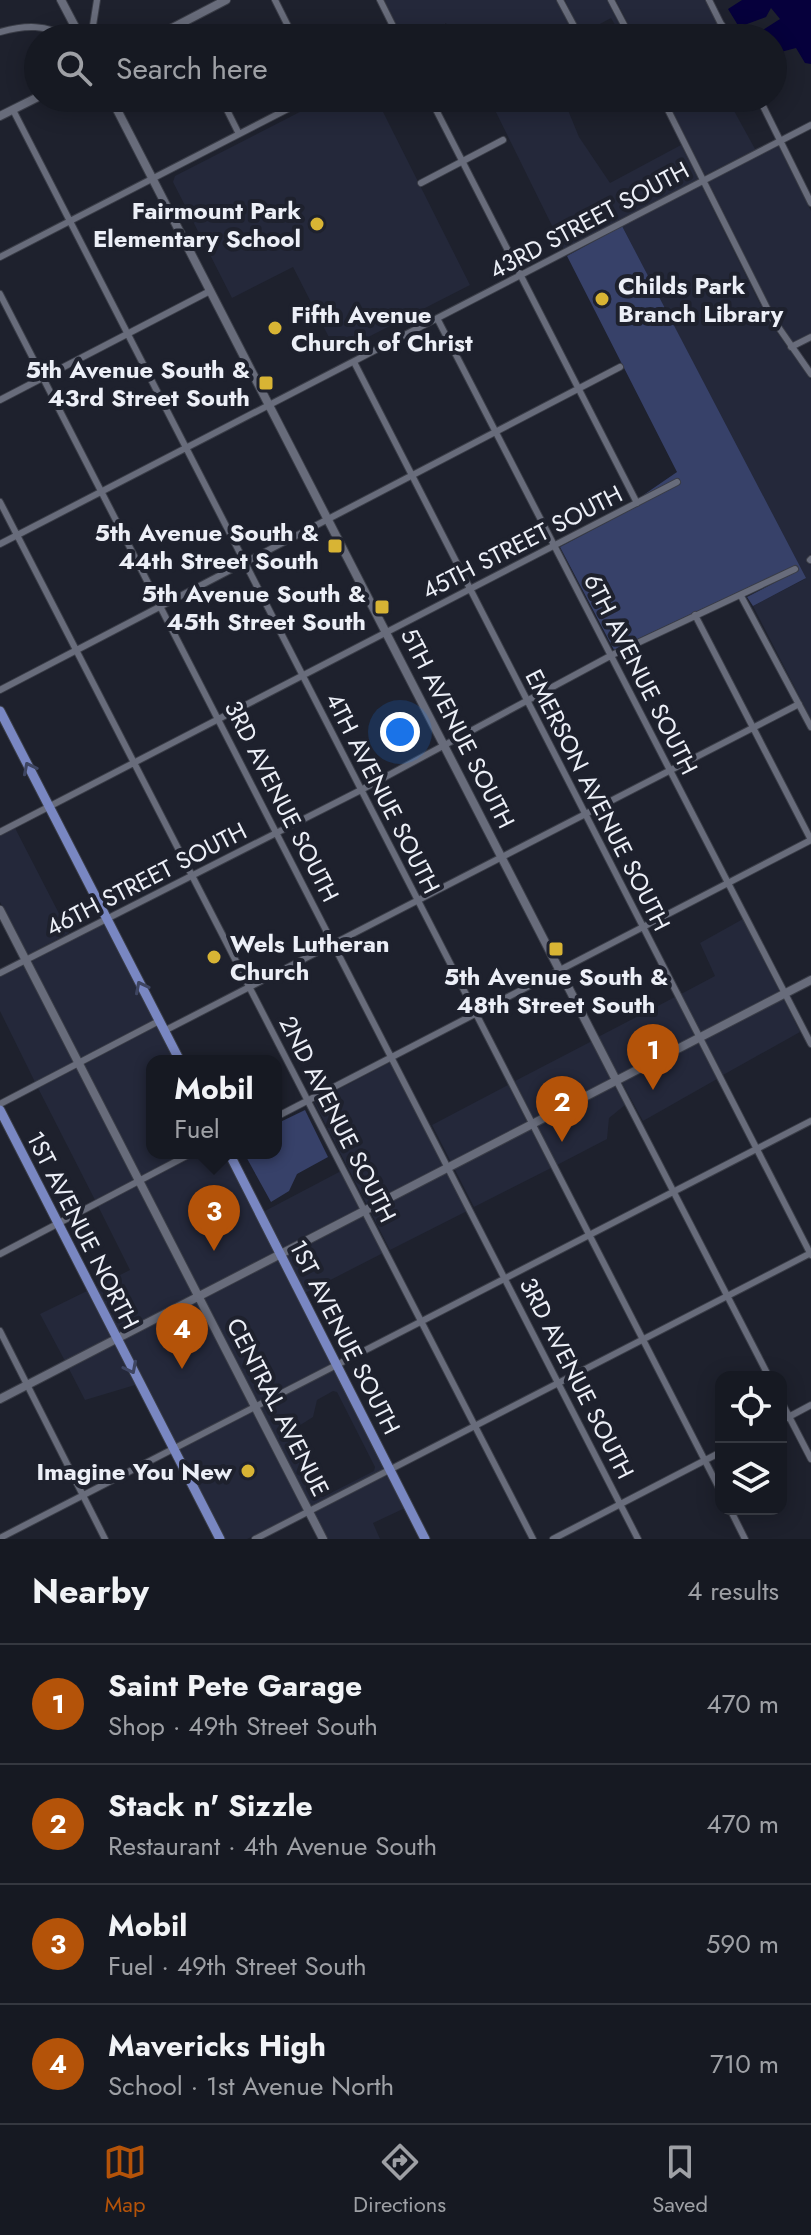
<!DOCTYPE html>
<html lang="en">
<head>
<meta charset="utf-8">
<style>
	:root { --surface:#161922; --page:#1f222a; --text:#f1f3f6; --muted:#9ea0a5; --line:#353840; --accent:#b45309 }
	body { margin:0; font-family:Jost,sans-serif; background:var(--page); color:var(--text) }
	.controls { position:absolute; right:24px; bottom:24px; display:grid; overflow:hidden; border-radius:16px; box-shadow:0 4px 20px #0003 }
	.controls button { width:72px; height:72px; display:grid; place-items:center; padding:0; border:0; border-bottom:2px solid var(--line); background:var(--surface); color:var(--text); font:40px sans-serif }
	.you { position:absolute; left:400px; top:732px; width:28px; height:28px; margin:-20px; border:6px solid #fff; border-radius:50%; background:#1a73e8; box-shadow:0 0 0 12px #1a73e833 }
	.badge { display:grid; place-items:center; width:52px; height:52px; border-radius:50%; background:var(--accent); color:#fff; font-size:26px; font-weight:700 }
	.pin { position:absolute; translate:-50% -66px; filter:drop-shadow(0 2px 4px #0008) }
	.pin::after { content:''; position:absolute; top:42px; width:28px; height:24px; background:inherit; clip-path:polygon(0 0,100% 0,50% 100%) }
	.popup { position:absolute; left:146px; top:1055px; width:136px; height:104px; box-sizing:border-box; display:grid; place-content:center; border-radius:16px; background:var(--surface); filter:drop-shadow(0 2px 6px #0005); font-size:26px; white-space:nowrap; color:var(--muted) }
	.popup b { font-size:30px; color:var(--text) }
	.popup::after { content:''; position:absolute; left:50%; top:100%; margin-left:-16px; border:16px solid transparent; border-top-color:var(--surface) }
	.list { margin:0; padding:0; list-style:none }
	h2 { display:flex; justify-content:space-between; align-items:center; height:104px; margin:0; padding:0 32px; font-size:34px }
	h2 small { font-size:26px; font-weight:400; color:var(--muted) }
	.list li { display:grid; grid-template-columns:52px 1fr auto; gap:24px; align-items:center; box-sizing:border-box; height:120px; padding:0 32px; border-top:2px solid var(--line) }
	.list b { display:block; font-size:30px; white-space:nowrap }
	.list p { margin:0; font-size:26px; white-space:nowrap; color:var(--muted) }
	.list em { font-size:26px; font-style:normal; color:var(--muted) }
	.icon { flex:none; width:44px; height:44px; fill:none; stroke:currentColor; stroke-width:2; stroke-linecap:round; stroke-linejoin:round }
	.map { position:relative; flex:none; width:811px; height:1539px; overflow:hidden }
	.search { position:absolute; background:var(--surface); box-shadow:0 4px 20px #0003; left:24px; right:24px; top:24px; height:88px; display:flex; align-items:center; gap:20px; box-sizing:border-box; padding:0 28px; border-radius:44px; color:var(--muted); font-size:30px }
	.sheet { height:584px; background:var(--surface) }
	nav { display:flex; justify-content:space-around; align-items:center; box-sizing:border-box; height:112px; border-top:2px solid var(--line); background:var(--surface); font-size:22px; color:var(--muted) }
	nav a { display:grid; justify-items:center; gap:4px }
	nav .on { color:var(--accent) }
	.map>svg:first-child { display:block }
	.built { fill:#24283a; fill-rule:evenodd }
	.green { fill:#374169 }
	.water { fill:#06003c }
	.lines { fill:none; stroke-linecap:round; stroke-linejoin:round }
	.street-casing { stroke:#3a3d47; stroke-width:8 }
	.secondary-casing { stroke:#3a3d47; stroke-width:10 }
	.primary-casing { stroke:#3a3d47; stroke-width:11 }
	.street { stroke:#686c7b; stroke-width:6 }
	.secondary { stroke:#686c7b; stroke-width:8 }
	.primary { stroke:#7987c2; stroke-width:9 }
	.oneway { stroke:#3e4561 }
	.poi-dot { fill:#d8b434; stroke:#1e212d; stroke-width:3 }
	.labels { text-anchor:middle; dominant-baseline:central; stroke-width:8; stroke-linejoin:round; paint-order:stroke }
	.poi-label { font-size:24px; font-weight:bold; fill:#eceff7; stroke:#1e212d; text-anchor:end }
	.street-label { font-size:24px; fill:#eceff7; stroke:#1e212d }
</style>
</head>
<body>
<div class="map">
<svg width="811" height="1539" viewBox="0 0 811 1539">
	<rect width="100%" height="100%" fill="#1e212d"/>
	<path class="built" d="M384,0H556L573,32L579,29L565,0H607L627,38H623L611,18L574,38H460L453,25L448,27L446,23L417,38H403Z
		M616,0H705L717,24L689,38H635Z
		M327,98H376L470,285L337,353L293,267L232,298L173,182L175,176Z
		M489,98H563L579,137L610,183L681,145L698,179L564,250Z
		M666,98H727L755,149L764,145L705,175Z
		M778,145L811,211V334L793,343L775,316L708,181Z
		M701,185L768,320L811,380V553L806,562L811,565V719L753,606L805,579L622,226Z
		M15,828L69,933L27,955L0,902V836Z
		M743,919L780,992L701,1033L681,994L715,976L700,943Z
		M105,923L155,1020L80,1059L30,961Z
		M24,964L74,1062L35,1082L0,1011V977Z
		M675,997L695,1036L618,1075L598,1037Z
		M783,998L800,1032L723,1075L704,1039Z
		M157,1026L176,1061H152V1153H184L141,1176L83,1065Z
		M592,1041L612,1079L534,1119L515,1081Z
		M698,1042L717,1079L643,1121L621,1081Z
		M391,1062L444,1165L367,1205L314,1102Z
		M77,1068L134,1180L95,1200L38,1088Z
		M508,1085L527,1122L451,1162L432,1125Z
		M614,1085L625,1105L609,1118L607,1139L557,1165L537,1125Z
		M530,1128L551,1168L474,1207L454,1168Z
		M199,1153H224L276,1252L200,1291L144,1182Z
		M341,1171L360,1208L283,1249L263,1212Z
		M447,1171L467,1211L390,1250L370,1211Z
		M137,1185L194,1294L118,1334L94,1288L130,1270L98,1206Z
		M363,1214L383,1253L305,1293L285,1254Z
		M279,1258L333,1363L257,1402L203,1297Z
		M87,1291L111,1337L65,1361L40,1314Z
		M197,1300L251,1406L174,1444L120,1340Z
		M114,1343L135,1385L85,1400L68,1367Z
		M336,1369L385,1469L311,1507L260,1408ZM333,1391L337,1392L375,1467L374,1471L323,1497L318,1496L286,1434L313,1417L317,1400Z
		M254,1411L304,1510L247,1539H224L177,1450Z
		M388,1474L405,1508L373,1523L380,1539H327L314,1513Z"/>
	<path class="green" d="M622,226L806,578L753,606L747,597L799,570L796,565L614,650L560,547L681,483L678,478L642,496L677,472L567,256Z
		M305,1110L328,1157L297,1174L289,1191L271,1202L244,1153H276V1124Z"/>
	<path class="water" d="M742,0H811V64L805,63L796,48L773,54V38H750L780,19L771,8L766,17L739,27L728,9Z"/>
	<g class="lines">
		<defs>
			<path id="street" d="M275,0L294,38
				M380,0L399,38
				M560,0L575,28
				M611,0L631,38
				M709,0L728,38
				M182,23L190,38
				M0,32C25,25 46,24 69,38
				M91,38L97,0
				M424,38L444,28
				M697,38L722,25
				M221,98L239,134
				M430,98L637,503
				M662,98L772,318L811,374
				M759,98L811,203
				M13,110L721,1492
				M421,183L503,140
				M0,257L309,98
				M0,294L638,1539
				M438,320L811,1044
				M791,347L811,337
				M354,362L811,1255
				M0,400L210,291
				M0,502L533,1539
				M0,544L811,125
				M810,560L811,559
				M741,596L811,727
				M0,690L620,367
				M0,832L677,482
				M0,973L361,790L612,655L795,569
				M164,1031L799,704
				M616,1080L769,1377
				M0,1104L159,1021
				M276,1117L811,840L695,615
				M0,1254L192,1153
				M0,1331L105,1539
				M781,1401L811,1459
				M781,1421L811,1405
				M730,1509L745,1539
				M0,1538L811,1121
				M255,1539L811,1253
				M553,1539L721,1452"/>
			<path id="secondary" d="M61,0L81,38
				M153,38L226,0
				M111,98L616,1080
				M0,116L38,97
				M0,910L323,1539
				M0,1399L811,980"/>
			<path id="primary" d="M0,711L180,1061
				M0,1110L220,1539
				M229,1153L425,1539"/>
		</defs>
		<use href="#street" class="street-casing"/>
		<use href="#secondary" class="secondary-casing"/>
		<use href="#primary" class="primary-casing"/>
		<use href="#street" class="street"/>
		<use href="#secondary" class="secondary"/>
		<use href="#primary" class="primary"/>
	</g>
	<defs><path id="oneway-chevron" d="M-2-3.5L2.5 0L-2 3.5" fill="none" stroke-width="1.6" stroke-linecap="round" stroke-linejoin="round" transform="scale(2)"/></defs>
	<g class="oneway">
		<use href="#oneway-chevron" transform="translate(29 768) rotate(-117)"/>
		<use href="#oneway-chevron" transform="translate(141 987) rotate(-117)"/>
		<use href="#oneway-chevron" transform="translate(131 1368) rotate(63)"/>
	</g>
	<g class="poi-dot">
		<circle cx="317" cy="224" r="8"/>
		<circle cx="602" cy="299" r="8"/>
		<circle cx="275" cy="328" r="8"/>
		<rect x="258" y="375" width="16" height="16" rx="4"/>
		<rect x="327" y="538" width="16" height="16" rx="4"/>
		<rect x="374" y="599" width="16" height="16" rx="4"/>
		<rect x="548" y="941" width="16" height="16" rx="4"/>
		<circle cx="214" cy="957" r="8"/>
		<circle cx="248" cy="1471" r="8"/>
	</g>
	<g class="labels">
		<g class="poi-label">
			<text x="301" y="210">Fairmount Park<tspan x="301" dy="28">Elementary School</tspan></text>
			<text x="618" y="285" text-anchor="start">Childs Park<tspan x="618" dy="28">Branch Library</tspan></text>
			<text x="291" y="314" text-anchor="start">Fifth Avenue<tspan x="291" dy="28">Church of Christ</tspan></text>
			<text x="250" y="369">5th Avenue South &amp;<tspan x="250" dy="28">43rd Street South</tspan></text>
			<text x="319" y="532">5th Avenue South &amp;<tspan x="319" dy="28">44th Street South</tspan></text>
			<text x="366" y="593">5th Avenue South &amp;<tspan x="366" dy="28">45th Street South</tspan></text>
			<text x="230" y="943" text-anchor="start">Wels Lutheran<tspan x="230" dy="28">Church</tspan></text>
			<text x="556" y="976" text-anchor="middle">5th Avenue South &amp;<tspan x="556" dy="28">48th Street South</tspan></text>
			<text x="232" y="1471">Imagine You New</text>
		</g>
		<g class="street-label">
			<text transform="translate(589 220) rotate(-28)">43RD STREET SOUTH</text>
			<text transform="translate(522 542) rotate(-27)">45TH STREET SOUTH</text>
			<text transform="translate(641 674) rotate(63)">6TH AVENUE SOUTH</text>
			<text transform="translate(458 728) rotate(63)">5TH AVENUE SOUTH</text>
			<text transform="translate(383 793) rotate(63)">4TH AVENUE SOUTH</text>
			<text transform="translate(598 800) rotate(63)">EMERSON AVENUE SOUTH</text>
			<text transform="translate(282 801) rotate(63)">3RD AVENUE SOUTH</text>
			<text transform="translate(146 879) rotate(-27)">46TH STREET SOUTH</text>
			<text transform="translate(338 1119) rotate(63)">2ND AVENUE SOUTH</text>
			<text transform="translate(83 1230) rotate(63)">1ST AVENUE NORTH</text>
			<text transform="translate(345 1337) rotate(63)">1ST AVENUE SOUTH</text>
			<text transform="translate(577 1378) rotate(63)">3RD AVENUE SOUTH</text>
			<text transform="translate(278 1407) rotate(63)">CENTRAL AVENUE</text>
		</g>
	</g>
</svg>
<div class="controls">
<button><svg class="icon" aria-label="locate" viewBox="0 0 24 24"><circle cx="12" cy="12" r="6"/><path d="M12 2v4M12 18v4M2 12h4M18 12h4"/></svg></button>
<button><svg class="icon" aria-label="layers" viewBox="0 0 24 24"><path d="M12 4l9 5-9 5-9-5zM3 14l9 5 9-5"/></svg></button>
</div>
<div class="you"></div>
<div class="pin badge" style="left:653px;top:1090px">1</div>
<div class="pin badge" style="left:562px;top:1142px">2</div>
<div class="pin badge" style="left:214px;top:1251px">3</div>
<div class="popup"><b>Mobil</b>Fuel</div>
<div class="pin badge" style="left:182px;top:1369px">4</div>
<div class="search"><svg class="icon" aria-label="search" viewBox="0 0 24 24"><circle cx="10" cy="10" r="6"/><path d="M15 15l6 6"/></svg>Search here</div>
</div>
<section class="sheet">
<h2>Nearby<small>4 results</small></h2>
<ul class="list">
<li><span class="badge">1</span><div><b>Saint Pete Garage</b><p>Shop · 49th Street South</p></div><em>470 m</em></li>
<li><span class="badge">2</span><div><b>Stack n' Sizzle</b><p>Restaurant · 4th Avenue South</p></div><em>470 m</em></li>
<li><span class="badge">3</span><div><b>Mobil</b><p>Fuel · 49th Street South</p></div><em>590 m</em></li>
<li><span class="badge">4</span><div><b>Mavericks High</b><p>School · 1st Avenue North</p></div><em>710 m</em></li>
</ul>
</section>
<nav>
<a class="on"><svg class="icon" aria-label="map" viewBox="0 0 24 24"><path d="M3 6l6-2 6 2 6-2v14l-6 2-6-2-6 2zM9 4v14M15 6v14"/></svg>Map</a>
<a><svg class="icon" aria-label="directions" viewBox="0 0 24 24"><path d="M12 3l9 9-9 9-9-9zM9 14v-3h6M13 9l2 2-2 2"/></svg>Directions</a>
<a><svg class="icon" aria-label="saved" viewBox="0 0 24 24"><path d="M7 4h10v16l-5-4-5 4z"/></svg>Saved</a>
</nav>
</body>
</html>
